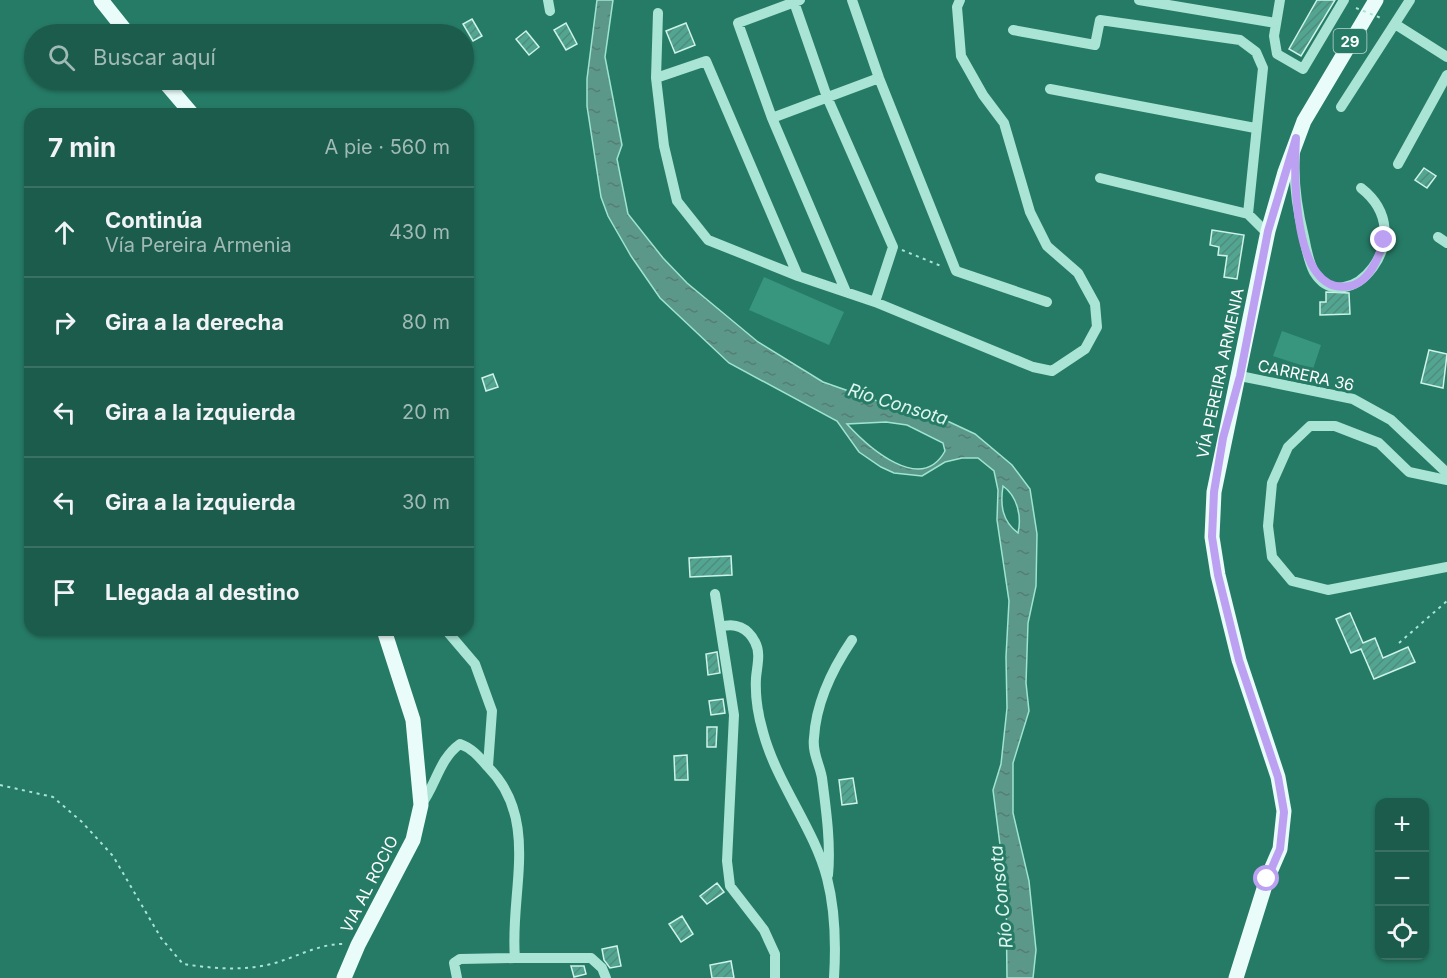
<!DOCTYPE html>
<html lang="es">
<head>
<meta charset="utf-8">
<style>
	:root { --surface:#1c5c4c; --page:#256253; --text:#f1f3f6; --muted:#a0bab5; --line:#3a7164 }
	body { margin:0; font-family:Inter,sans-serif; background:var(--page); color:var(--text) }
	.controls { position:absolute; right:18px; bottom:18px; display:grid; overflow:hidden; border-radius:12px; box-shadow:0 2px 4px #0004 }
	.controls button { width:54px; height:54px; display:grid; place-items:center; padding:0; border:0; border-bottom:2px solid var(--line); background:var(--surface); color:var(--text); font:30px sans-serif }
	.stop { position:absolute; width:18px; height:18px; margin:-14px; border:4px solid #bca0f2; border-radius:50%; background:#fff }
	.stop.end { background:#bca0f2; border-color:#fff; box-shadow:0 2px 6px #0008 }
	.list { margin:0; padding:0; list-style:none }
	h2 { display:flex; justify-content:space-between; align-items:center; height:78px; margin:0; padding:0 24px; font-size:26px }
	h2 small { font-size:20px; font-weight:400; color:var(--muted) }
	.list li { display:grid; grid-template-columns:39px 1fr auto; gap:18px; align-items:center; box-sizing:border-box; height:90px; padding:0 24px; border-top:2px solid var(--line) }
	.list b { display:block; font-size:22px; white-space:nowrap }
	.list p { margin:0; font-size:20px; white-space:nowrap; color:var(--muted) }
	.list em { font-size:20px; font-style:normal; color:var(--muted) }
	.icon { flex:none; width:33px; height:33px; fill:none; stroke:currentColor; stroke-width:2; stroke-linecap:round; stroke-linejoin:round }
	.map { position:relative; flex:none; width:1447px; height:978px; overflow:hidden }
	.search { position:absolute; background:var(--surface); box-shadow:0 2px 4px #0004; left:24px; top:24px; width:450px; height:66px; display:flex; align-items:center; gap:15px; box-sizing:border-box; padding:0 21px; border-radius:33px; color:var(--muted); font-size:22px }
	.panel { position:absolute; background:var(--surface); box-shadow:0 2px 4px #0004; left:24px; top:108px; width:450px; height:528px; border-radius:18px }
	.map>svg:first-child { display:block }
	.green { fill:#37967d }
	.water { fill:url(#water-ripples); stroke:#9ee4d1; stroke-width:1.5; fill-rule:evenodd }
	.building { fill:url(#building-hatch); stroke:#ccf3e9; stroke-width:1.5 }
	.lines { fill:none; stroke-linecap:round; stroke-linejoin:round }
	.path { stroke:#aae4d5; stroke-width:2; stroke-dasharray:3 4.5; stroke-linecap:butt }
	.minor { stroke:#aae4d5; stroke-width:10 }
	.major { stroke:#e9fcf9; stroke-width:15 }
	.path-bridge { stroke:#aae4d5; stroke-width:2; stroke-dasharray:3 4.5; stroke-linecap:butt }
	.route { stroke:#bca0f2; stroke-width:8 }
	.labels { text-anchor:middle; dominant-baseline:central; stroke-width:6; stroke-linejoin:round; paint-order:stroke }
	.shield { fill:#267b66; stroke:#bed7d1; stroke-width:1.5 }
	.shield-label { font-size:15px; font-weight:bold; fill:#fff }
	.street-label { font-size:16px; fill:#fff; stroke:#267b66 }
	.water-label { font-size:18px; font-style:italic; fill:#def6f0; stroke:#267b66 }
</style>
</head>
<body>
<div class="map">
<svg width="1447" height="978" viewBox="0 0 1447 978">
	<defs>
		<pattern id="water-ripples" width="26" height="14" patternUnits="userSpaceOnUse" patternTransform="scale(1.5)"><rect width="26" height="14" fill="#5b9889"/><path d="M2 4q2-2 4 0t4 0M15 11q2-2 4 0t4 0" fill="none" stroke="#567d74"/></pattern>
		<pattern id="building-hatch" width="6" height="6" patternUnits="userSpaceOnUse" patternTransform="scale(1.5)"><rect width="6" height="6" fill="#52a691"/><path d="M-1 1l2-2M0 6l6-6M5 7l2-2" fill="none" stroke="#508b7c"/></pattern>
	</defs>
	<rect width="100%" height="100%" fill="#267b66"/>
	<path class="green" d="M764,277L844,312L829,345L749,310Z
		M1282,331L1321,345L1313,369L1273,356Z"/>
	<path class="water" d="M597,0H613L605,57L622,145L617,159L628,214L663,258L687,283L758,342L823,382L903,410L941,418L975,434L1012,465L1030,489L1037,534L1036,586L1028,623L1026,683L1029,711L1013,763V813L1029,881L1036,950L1033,978H1007L1006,892L993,790L1001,764L1007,708L1006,657L1009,601L997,520L998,490L994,471L978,458H962L945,462L922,476L894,473L881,467L859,452L837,421L729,363L660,298L631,256L608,216L601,197L587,106V79ZM886,422L907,425L943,443L945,451C921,495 868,447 847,424ZM1003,486C1017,496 1022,516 1018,533C1002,521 1000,505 1003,486Z"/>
	<path class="building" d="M1317,0H1335L1301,56L1289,49Z
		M472,19L482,36L473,41L463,24Z
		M566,23L577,44L566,50L554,30Z
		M686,23L695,45L675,53L666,31Z
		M526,31L539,47L529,55L516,39Z
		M1424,168L1436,176L1427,188L1415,180Z
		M1212,230L1244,235L1237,279L1224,277L1227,256L1218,255L1219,247L1210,245Z
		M1326,292L1349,293L1350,314L1320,315V302H1326Z
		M1429,350L1447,354L1443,388L1421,383Z
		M493,374L498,387L486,391L482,378Z
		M731,556L732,575L690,577L689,558Z
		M1350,613L1363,643L1375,638L1383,658L1408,647L1415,662L1374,679L1361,649L1351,653L1336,619Z
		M717,652L720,673L708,675L706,654Z
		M723,699L725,713L711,715L709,701Z
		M707,727H717L716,747H707Z
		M687,755L688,780H675L674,756Z
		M853,778L857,803L842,805L839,780Z
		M717,883L724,892L707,904L700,896Z
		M682,916L693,934L681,942L669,924Z
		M617,946L621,966L610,968L604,960L602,949Z
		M731,961L734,978H712L710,965Z
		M571,966H584L586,974L574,977Z"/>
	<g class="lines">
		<path class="path" d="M902,250L941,266
			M1399,643L1447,601
			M0,785L53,797L82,822L113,856L161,938L183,964C209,968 240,971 267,965C294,959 316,944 343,944"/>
		<path class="minor" d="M548,0L550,11
			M800,0L738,23L772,118L846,292
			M852,0L879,78L956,271L1047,302
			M1139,0L1276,23
			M1280,0L1274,36L1277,54L1303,69L1344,0
			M794,2L827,97L893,247L875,302
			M658,13L656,78L664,146L677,201L708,240L798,276L875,302L1033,367L1052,371L1085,349L1097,327L1095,304L1078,273L1047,246L1030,212L1004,123L983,95L961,56L957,7L960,0
			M1395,24L1447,57
			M1013,30L1095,45L1100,20L1240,40L1256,52L1263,68L1248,214
			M656,78L706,61L798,276
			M1050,89L1255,128
			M1341,107L1410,0
			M772,118L879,78
			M1295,155C1293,183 1297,209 1304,237C1306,248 1309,262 1314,272C1345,323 1424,237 1361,188
			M1398,164L1447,75
			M1100,178L1248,214L1268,234
			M1438,237L1447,243
			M1240,376L1353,399L1391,420L1447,473
			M1447,480L1409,472L1379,443L1335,426H1310L1288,447L1272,483L1268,526L1272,557L1292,581L1328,590L1447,567
			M715,594L734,715L727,861L730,886L764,930L775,954V978
			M721,627C735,622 748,628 755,642C761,653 757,666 756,678C755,696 758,715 763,732C777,784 814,828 827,878C835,909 836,946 834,978
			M446,630L475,664L492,711L488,766
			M421,805C436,785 439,759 460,744C472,748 480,758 488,767C541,820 509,894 515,958H591L602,968L606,978
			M828,875C831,844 826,809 822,778C820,765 812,753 814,738C816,703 833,668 852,640
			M457,978L454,963L460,959L515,958"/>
		<path class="major" d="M101,0L128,34
			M163,80L192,114
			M344,978L358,945L413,840L421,805L413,720L384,630
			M1236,978L1267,879L1280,849L1284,811L1278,777L1239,660L1218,575L1212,537L1214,492L1268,231L1285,172L1304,121L1376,0"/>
		<path class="path-bridge" d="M1356,8L1381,18"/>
	</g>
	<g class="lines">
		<path class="route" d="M1267,879L1280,849L1284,812L1278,777L1239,660L1218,575L1212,537L1214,492L1223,438L1240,376L1268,231L1296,138C1294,173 1292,298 1350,286C1370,282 1379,257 1384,240"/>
	</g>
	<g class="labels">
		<rect class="shield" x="1333.5" y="29" width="33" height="24" rx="4.5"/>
		<g class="shield-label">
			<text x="1350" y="41">29</text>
		</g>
		<g class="street-label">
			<text transform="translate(1220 373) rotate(-78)">VÍA PEREIRA ARMENIA</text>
			<text transform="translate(1306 375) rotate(12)">CARRERA 36</text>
			<text transform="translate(369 884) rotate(-63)">VIA AL ROCIO</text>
		</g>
		<g class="water-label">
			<text transform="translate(898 404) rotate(17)">Río Consota</text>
			<text transform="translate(1001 897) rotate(-96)">Río Consota</text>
		</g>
	</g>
</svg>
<div class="controls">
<button>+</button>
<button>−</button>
<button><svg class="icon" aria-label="locate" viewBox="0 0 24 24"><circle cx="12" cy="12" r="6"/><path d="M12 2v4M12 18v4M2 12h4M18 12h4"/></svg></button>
</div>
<div class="stop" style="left:1267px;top:879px"></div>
<div class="stop end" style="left:1384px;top:240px"></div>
<div class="search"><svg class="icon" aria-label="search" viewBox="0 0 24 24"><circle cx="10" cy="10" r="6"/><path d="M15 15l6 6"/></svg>Buscar aquí</div>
<section class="panel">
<h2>7 min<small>A pie · 560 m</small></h2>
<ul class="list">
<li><svg class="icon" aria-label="ahead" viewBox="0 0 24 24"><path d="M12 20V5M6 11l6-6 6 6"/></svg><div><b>Continúa</b><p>Vía Pereira Armenia</p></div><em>430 m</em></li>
<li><svg class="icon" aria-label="right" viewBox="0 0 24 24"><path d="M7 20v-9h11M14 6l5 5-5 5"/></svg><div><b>Gira a la derecha</b></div><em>80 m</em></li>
<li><svg class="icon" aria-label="left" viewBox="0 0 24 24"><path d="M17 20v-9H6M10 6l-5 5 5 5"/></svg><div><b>Gira a la izquierda</b></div><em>20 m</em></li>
<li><svg class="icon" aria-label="left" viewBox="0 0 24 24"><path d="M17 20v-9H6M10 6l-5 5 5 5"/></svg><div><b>Gira a la izquierda</b></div><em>30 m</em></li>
<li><svg class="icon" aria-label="arrive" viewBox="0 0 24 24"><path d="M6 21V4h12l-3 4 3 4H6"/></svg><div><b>Llegada al destino</b></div></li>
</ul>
</section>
</div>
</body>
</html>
